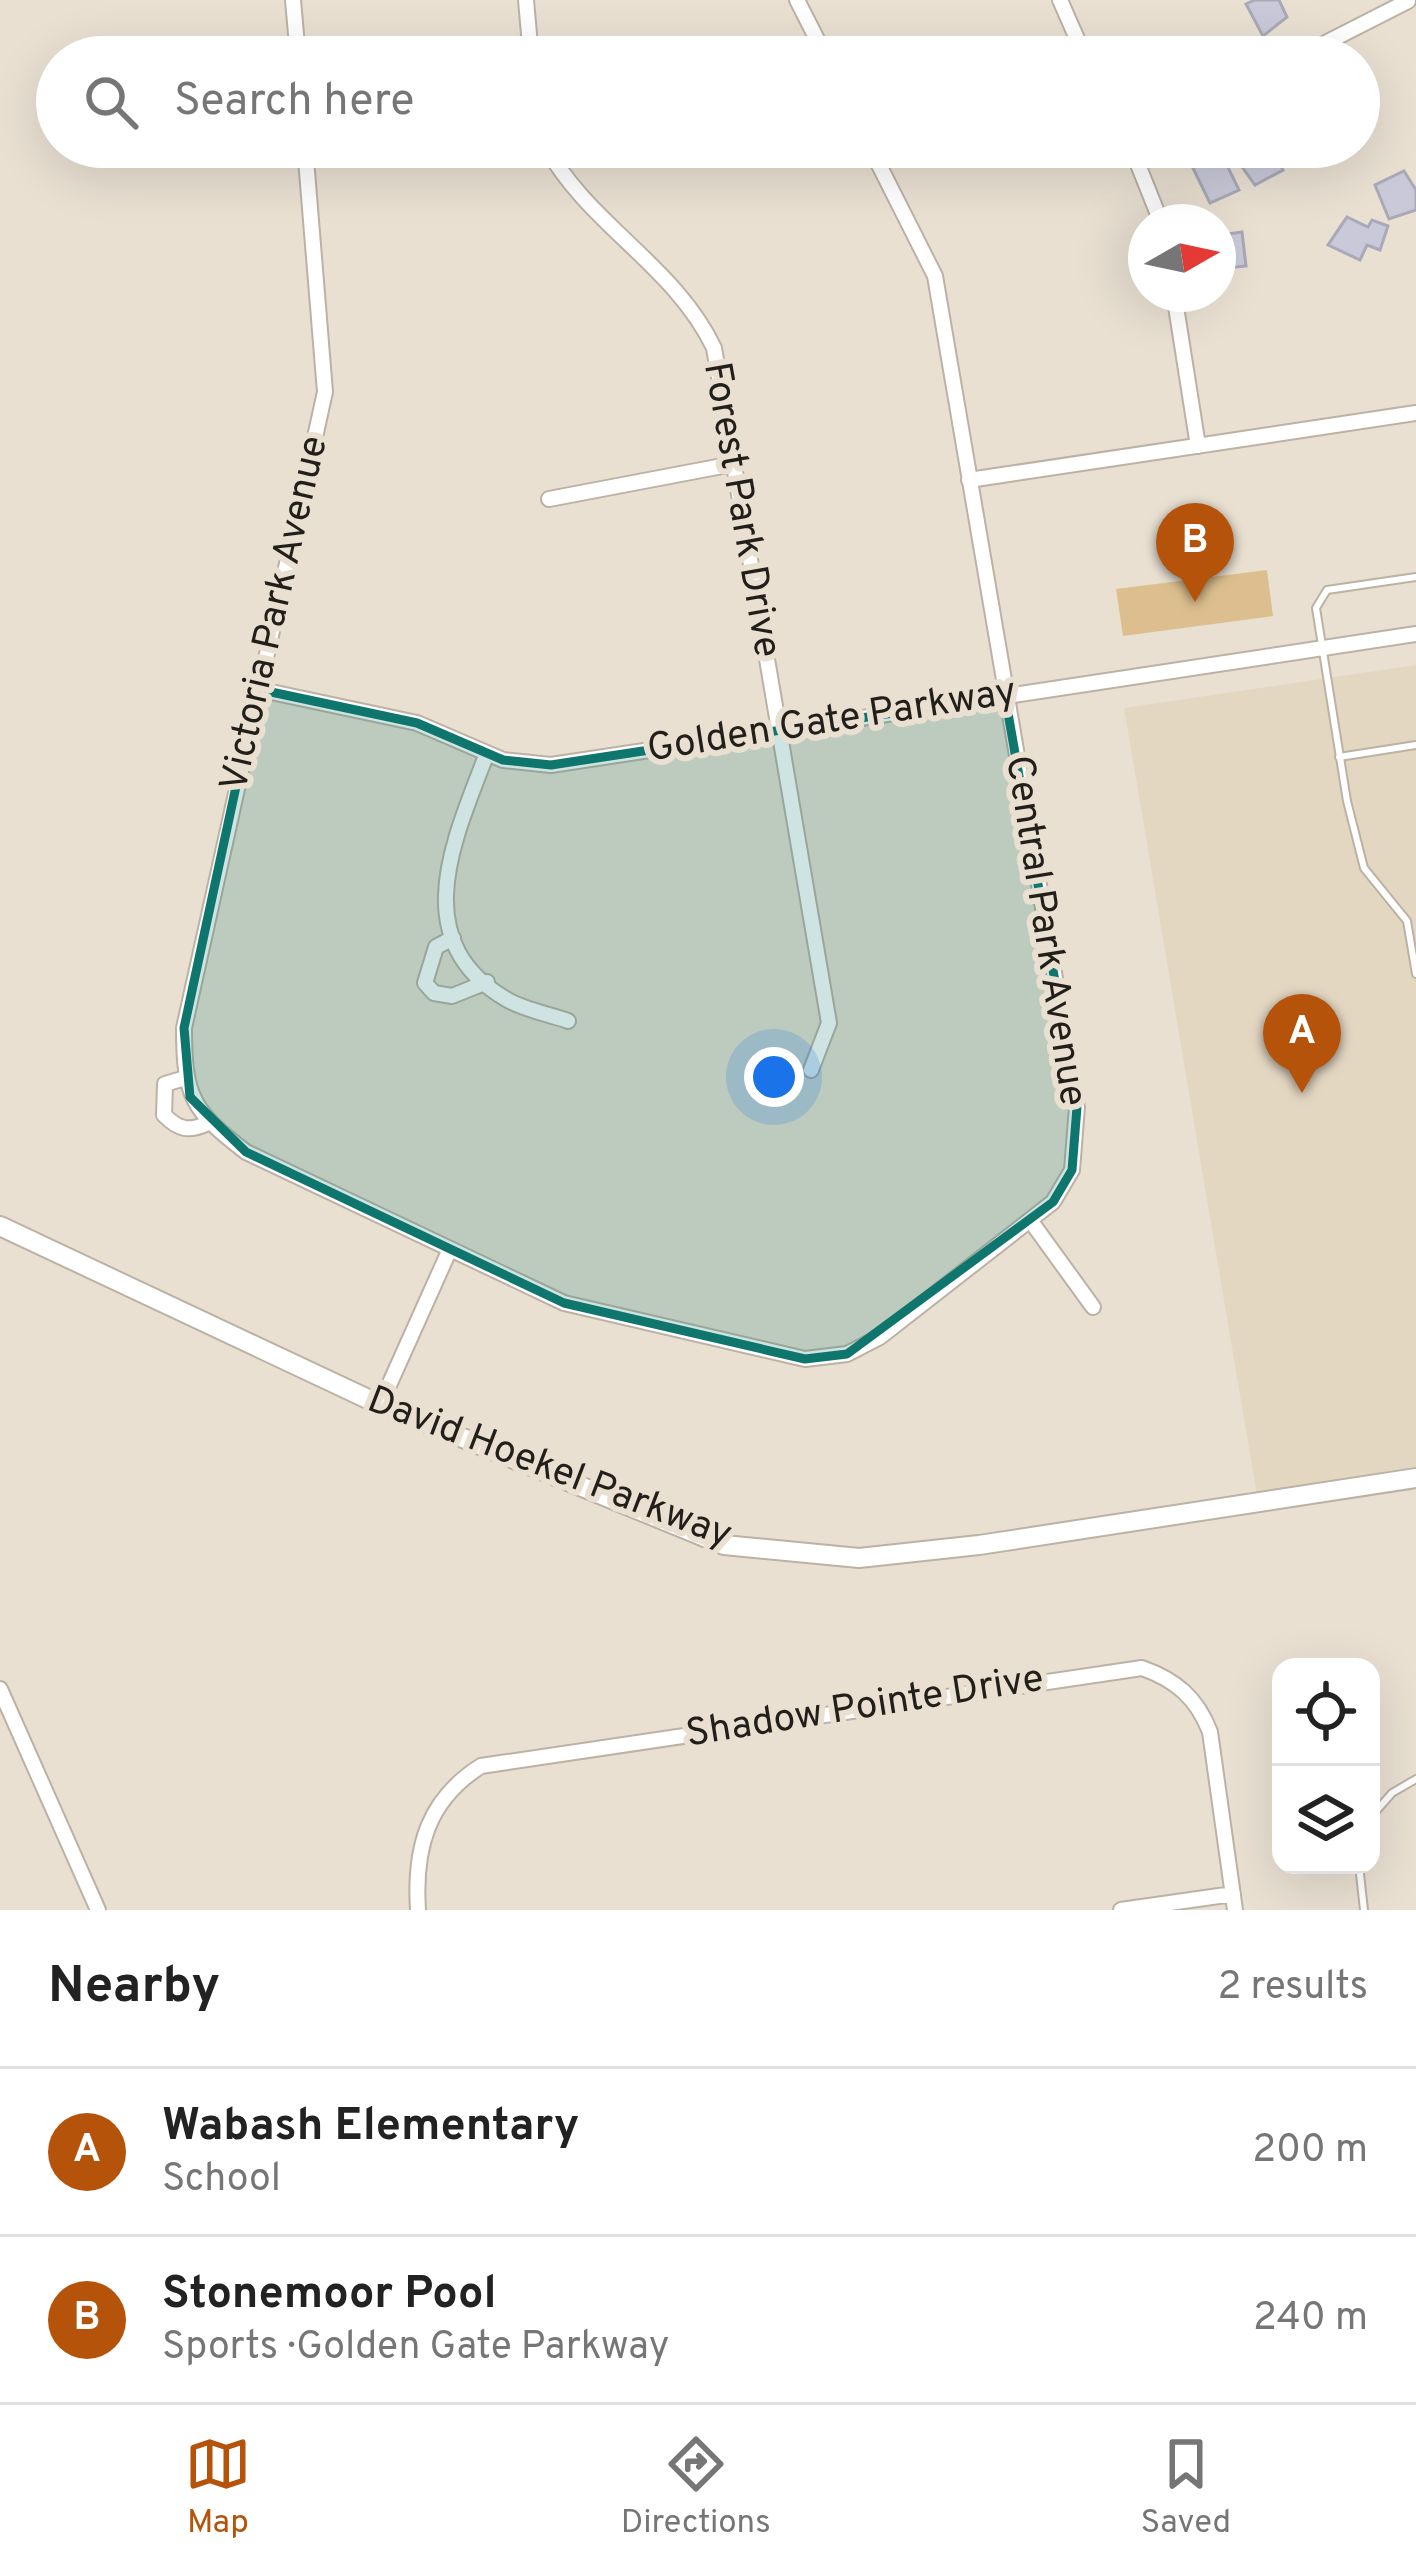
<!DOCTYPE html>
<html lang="en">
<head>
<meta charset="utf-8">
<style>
	:root { --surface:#fff; --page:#f6f6f6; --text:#222; --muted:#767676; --line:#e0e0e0; --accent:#b45309 }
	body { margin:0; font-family:Overpass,sans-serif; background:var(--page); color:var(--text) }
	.controls { position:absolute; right:36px; bottom:36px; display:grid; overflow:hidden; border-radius:24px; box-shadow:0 12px 48px #0002 }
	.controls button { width:108px; height:108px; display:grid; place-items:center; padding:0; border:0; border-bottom:3px solid var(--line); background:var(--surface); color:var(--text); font:60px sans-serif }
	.compass { position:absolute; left:1128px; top:204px; width:108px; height:108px; border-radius:50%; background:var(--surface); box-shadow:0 12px 48px #0002; rotate:81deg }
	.you { position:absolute; left:774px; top:1077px; width:42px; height:42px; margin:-30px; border:9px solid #fff; border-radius:50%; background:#1a73e8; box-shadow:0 0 0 18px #1a73e833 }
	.badge { display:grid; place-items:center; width:78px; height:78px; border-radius:50%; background:var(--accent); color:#fff; font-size:39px; font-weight:700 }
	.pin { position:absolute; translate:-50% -99px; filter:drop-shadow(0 3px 6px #0008) }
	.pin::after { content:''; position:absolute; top:63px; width:42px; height:36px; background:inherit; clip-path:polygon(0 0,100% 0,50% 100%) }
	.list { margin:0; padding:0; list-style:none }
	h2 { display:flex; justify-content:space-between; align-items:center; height:156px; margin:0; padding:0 48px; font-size:51px }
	h2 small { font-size:39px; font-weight:400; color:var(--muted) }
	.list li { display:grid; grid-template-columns:78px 1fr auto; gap:36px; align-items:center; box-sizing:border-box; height:168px; padding:0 48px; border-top:3px solid var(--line) }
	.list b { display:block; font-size:45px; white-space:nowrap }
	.list p { margin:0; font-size:39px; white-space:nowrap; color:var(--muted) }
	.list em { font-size:39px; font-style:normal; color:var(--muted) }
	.icon { flex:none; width:66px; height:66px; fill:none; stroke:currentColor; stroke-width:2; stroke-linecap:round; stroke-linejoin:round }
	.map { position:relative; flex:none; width:1416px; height:1910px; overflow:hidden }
	.search { position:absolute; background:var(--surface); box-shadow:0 12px 48px #0002; left:36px; right:36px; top:36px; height:132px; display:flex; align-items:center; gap:30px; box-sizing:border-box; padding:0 42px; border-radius:66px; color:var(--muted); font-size:45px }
	.sheet { height:492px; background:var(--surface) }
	nav { display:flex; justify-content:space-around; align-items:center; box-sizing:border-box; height:168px; border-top:3px solid var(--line); background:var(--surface); font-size:33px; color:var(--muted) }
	nav a { display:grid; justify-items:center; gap:6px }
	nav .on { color:var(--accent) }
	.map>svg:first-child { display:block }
	.built { fill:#e4d7c2 }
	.green { fill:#ddbf8f }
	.building { fill:#c9c9d9; stroke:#a9a9b8; stroke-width:3 }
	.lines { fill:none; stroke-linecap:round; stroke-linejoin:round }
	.lane-casing { stroke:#bbb2a5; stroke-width:10 }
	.street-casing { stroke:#bbb2a5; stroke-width:18 }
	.secondary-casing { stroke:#bbb2a5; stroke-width:22 }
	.lane { stroke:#fff; stroke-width:6 }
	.street { stroke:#fff; stroke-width:14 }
	.secondary { stroke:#fff; stroke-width:18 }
	.marked { fill:#0f766e; fill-opacity:0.2; stroke:#0f766e; stroke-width:9; stroke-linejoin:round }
	.labels { text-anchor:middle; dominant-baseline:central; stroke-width:12; stroke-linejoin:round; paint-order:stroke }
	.street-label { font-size:39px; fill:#221e19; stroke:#e9e0d2 }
</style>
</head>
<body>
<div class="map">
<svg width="1416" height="1910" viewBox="0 0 1416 1910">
	<rect width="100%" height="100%" fill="#e9e0d2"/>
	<path class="built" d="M1416,665V1478L1258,1502L1124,708Z"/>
	<path class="green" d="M1267,570L1273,616L1123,636L1116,589Z"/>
	<path class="building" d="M1255,0H1279L1287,17L1263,36L1246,4Z
		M1228,147H1272L1283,170L1255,185Z
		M1203,153L1210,166L1224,159L1239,190L1210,203L1189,160Z
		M1404,171L1416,190V210L1389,219L1375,185Z
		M1347,217L1368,227L1372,220L1388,226L1380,250L1367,245L1360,260L1328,245Z
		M1220,225L1221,235L1242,232L1246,266L1218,269Z"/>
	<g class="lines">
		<defs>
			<path id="lane" d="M1416,577L1327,590L1316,608L1347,801L1364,868L1407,921L1416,974
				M1339,757L1416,745
				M1371,1817L1392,1793L1416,1779
				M1359,1865L1364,1910"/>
			<path id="street" d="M293,0L298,57
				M526,0L531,57
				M797,0L826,57
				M1060,0L1085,57
				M1298,57L1408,1
				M305,147L325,392L184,1028C184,1096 192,1111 246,1152L564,1303L805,1359L847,1354L880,1337L1053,1202L1072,1170L1077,1107L935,276L870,147
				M546,147C589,225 675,266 714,348L829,1023L811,1070
				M1131,147L1161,222
				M1174,294L1198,446
				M969,480L1416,413
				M549,499L733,464
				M257,689L417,723L503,760L551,765L1416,634
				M487,753C456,836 404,939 506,999C524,1010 549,1014 568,1021
				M453,938L436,947L425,983L434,993L452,996L487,982
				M185,1078L165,1084L164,1115C179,1130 189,1132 208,1123
				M1030,1220L1093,1307
				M381,1403L450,1249
				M0,1689L98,1910
				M418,1910C414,1849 427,1800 481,1766L1142,1668C1176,1680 1197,1698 1210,1732L1235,1910
				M1121,1910L1233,1894"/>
			<path id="secondary" d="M0,1226L370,1400L724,1545L859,1558L979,1545L1416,1478"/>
		</defs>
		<use href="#lane" class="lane-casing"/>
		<use href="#street" class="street-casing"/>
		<use href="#secondary" class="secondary-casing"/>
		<use href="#lane" class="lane"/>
		<use href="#street" class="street"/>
		<use href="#secondary" class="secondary"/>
	</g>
	<path class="marked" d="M257,689L417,723L503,760L551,765L1005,696L1077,1107L1072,1170L1053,1202L847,1354L805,1359L564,1303L246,1152L190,1097L184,1028Z"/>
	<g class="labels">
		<g class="street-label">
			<text transform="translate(740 510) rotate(80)">Forest Park Drive</text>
			<text transform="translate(276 614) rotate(-77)">Victoria Park Avenue</text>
			<text transform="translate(832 722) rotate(-9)">Golden Gate Parkway</text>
			<text transform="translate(1044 931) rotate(81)">Central Park Avenue</text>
			<text transform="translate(549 1469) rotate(21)">David Hoekel Parkway</text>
			<text transform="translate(865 1708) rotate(-9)">Shadow Pointe Drive</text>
		</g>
	</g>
</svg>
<div class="controls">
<button><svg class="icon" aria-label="locate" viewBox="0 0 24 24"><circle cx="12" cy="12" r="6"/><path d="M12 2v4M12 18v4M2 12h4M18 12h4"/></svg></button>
<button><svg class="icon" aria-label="layers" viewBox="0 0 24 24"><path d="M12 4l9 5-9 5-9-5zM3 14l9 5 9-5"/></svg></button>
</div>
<svg class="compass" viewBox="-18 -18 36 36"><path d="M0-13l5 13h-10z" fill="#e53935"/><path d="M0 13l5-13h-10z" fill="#767676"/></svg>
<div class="you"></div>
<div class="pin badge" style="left:1302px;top:1093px">A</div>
<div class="pin badge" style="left:1195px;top:602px">B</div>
<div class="search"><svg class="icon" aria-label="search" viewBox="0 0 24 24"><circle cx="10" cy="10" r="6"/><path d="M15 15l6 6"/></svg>Search here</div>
</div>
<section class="sheet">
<h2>Nearby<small>2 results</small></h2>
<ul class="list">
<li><span class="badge">A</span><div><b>Wabash Elementary</b><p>School</p></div><em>200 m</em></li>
<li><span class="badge">B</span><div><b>Stonemoor Pool</b><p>Sports · Golden Gate Parkway</p></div><em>240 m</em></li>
</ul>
</section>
<nav>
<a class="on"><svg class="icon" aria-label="map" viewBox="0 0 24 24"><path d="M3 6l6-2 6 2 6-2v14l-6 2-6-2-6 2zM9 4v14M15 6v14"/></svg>Map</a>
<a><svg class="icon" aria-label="directions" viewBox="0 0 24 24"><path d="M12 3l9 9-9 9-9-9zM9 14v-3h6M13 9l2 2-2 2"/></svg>Directions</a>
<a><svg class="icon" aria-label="saved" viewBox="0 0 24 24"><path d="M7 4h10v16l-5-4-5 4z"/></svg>Saved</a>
</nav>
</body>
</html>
